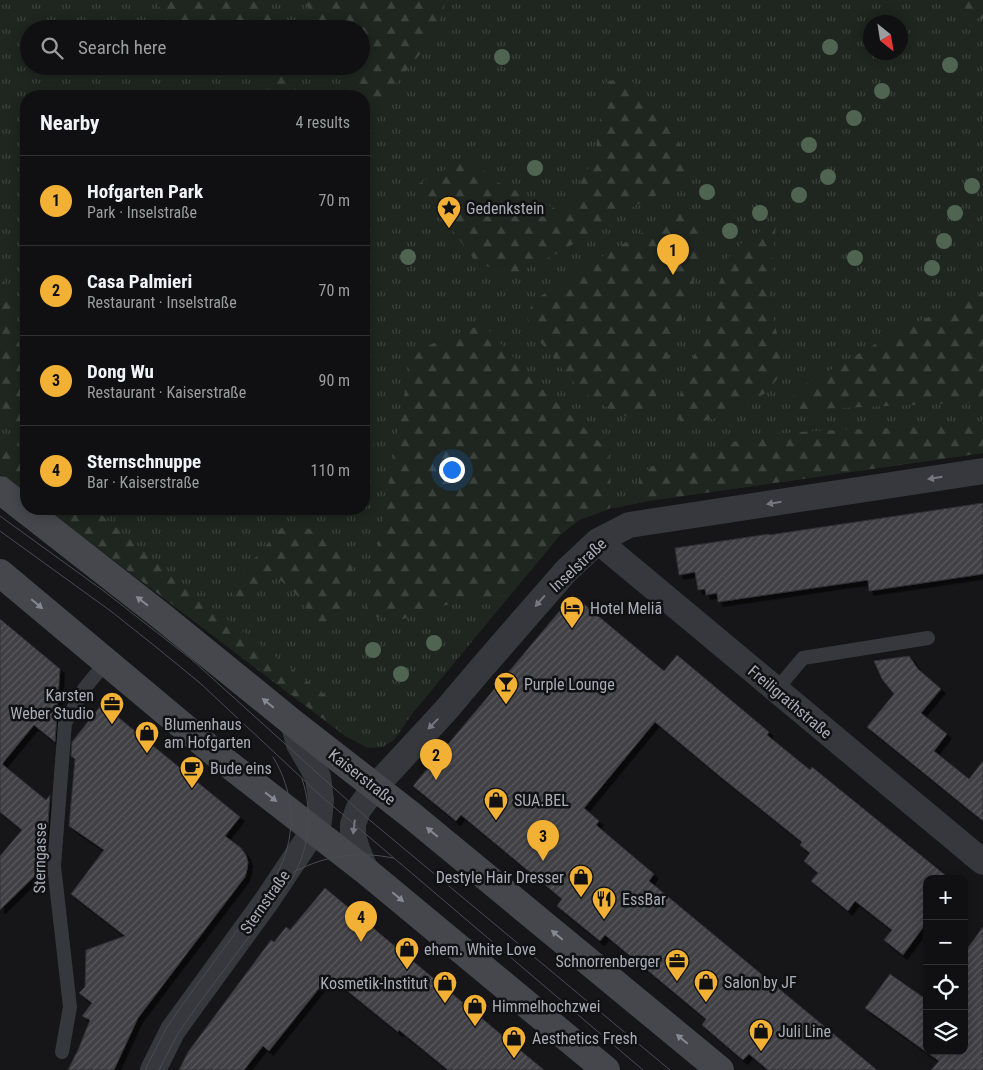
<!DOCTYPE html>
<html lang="en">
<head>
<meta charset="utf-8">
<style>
	:root { --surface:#101012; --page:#19191b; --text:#f1f3f6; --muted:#9c9d9f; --line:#303032; --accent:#f2b134 }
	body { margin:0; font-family:"Roboto Condensed",sans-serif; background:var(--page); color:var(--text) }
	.controls { position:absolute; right:15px; bottom:15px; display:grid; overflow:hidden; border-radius:10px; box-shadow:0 2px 12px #0003 }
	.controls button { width:45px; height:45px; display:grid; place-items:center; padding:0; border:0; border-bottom:1px solid var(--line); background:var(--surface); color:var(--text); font:25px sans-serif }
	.compass { position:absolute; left:863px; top:15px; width:45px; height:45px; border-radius:50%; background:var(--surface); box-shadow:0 2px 12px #0003; rotate:150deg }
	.you { position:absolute; left:451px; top:469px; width:18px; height:18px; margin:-12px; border:4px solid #fff; border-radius:50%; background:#1a73e8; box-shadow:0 0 0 8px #1a73e833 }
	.badge { display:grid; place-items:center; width:32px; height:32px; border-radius:50%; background:var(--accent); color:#111; font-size:16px; font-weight:700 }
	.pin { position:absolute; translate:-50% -41px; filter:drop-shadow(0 1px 2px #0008) }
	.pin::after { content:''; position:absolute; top:26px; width:18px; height:15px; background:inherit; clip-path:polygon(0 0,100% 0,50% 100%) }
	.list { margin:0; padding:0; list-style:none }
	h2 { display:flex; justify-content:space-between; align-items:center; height:65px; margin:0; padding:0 20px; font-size:21px }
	h2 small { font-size:16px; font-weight:400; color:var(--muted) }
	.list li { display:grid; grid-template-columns:32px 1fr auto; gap:15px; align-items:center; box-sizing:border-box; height:90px; padding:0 20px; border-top:1px solid var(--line) }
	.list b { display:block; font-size:19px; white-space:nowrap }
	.list p { margin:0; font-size:16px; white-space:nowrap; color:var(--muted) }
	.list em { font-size:16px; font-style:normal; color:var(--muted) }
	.icon { flex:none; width:28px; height:28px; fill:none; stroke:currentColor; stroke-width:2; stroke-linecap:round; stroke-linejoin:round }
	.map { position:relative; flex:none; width:983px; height:1070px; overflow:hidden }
	.search { position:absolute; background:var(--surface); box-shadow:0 2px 12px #0003; left:20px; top:20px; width:350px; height:55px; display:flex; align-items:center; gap:12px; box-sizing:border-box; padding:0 18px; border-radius:28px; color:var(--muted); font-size:19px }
	.panel { position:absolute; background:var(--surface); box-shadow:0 2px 12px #0003; left:20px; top:90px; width:350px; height:425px; border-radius:20px }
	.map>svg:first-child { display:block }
	.grass { fill:url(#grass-tufts); fill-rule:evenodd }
	.forest { fill:url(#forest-firs) }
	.building { fill:url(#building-hatch); stroke:#303034; filter:url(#shadow) }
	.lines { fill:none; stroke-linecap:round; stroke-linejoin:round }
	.service { stroke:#37383d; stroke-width:14 }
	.minor { stroke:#37383d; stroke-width:26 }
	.secondary { stroke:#45474d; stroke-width:28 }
	.tram { stroke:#4a4c52; stroke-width:1 }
	.tree { fill:#506452 }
	.oneway { fill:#757881 }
	.oneway2 { fill:#858993 }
	.labels { text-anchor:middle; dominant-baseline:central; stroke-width:5; stroke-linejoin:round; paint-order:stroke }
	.poi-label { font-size:16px; fill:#a8adb8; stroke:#111113; text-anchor:start }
	.street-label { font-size:16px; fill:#a8adb8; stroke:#111113 }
</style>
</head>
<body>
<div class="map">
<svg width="983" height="1070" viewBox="0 0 983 1070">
	<defs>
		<pattern id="grass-tufts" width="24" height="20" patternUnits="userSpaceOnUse" patternTransform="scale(1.25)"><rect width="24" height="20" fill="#1e261f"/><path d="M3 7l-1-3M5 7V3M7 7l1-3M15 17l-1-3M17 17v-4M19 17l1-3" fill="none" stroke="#3c433d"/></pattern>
		<pattern id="forest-firs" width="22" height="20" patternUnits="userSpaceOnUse" patternTransform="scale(1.25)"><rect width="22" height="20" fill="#1e261f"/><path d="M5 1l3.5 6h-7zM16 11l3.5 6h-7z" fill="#3c433d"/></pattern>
		<pattern id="building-hatch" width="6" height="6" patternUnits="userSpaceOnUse" patternTransform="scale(1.25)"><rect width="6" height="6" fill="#404145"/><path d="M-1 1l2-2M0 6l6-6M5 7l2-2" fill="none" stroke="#595a5e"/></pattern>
		<filter id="shadow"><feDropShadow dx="4.5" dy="4.5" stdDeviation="0" flood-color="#0009"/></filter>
	</defs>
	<rect width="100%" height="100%" fill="#161618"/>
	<path class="grass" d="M0,0H983V453L655,500L609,509L579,520L560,535L412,714L394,740L383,747L368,748L345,736L46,509H364V96H26V494L0,474ZM870,22H900V52H870ZM29,29H361V66H29Z"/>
	<path class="forest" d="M155,0H262L277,29H174Z
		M305,0H446L435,36L366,120L364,115V96H353L335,66H361V29H316Z
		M949,0H983V19L964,17Z
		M258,66H293L304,96H252L264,90Z
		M627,75L670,127L698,175L616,215L564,250L510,276L475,261L418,184L468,157L497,182L565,213L595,155L605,83Z
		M688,205L703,226V252L652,408L646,416L636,420L614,412L579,389L541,343L527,318L533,301L608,253Z
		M776,222L769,303L786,368L766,393L720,417L683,426L676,413L679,399L728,258L743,241Z
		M0,265L26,373V427H20L0,411Z
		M983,292V402L793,410L789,401L801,387L896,332Z
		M483,324L542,389L605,447L611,468L609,509L579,520L560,535L510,595L459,601L403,619L365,616L410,363L422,348Z
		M983,421V453L655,500L639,491V477L658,462L759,435L815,431L922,427Z
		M0,433L26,453V494L0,474Z
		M364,433L376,435L364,499Z
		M46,509H94L196,595L330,699L340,731Z
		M283,526L310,529L353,562L349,615L322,628L295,593L271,572L244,605L228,589Z"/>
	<path class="building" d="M983,503V574L869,591L868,580L718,602L717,593L706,595L705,589L698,590L695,572L679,575L675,548L769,534V535Z
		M573,595L664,671L677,655L769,732L767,735L810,770L812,767L950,879H927V922L903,955L884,940L892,930L855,901L848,911L811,881L818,873L804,861L810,853L800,845L802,842L722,778L655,722L584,808L599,821L596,825L654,874L649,881L877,1070H768L749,1054L743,1060L702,1025L706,1019L605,935L600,941L557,906L562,899L461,815L456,821L413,786Z
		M0,619L60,669L55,742L34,725L2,764L46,800L50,795L45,866L0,910V856L22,830L0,812Z
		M909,656L918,669L941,689L921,713L947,734L934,751L969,779L983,761V821L867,727L894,694L882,679L874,661Z
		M102,704L240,817L225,836L241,848L246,855L248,862L247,870L245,877L138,1018L114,1070H68L78,1050L90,1020L82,1016L92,1003L79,993L85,987L86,950L125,936L71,894L104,850L69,826L75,759L71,756L72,742Z
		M325,888L497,1031L544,1070H448L399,1030L398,1032L329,976L269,1051L263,1046L244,1070H179L188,1052L271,940L274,942L286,927L290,930Z
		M983,927V1070H931L939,1061L865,1008L890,974L927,1000V1051H964V953Z"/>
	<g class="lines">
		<path class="service" d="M776,690L803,658L928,638
			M62,1052L70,1007L54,866L65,723L84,689L106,662"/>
		<path class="minor" d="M598,541L983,862
			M366,871L357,849L353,835V824L358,810L375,787L447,709L479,671L566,571L598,541L629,525L983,471
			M153,1070L173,1030L268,899L314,830L319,821L321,800L318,777L299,744L293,723"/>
		<path class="secondary" d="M0,490L160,615L293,723L411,815L720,1070
			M0,573L227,763L366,871L606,1070"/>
		<path class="tram" d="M0,516L105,592L191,659L366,817L670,1070
			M0,531L112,612L156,647L200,683L321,796L643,1070
			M294,872C326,855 359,851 393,858
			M145,1070L167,1027L185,1001L268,889C272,882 277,875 280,868C297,831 294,791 273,757
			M159,1070L177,1035L197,1006L290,882C309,851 314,814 302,779"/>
	</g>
	<g class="tree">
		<circle cx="830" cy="47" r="8"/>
		<circle cx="502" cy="57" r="8"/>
		<circle cx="950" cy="65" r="8"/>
		<circle cx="882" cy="91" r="8"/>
		<circle cx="854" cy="118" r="8"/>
		<circle cx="809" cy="145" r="8"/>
		<circle cx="535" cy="168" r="8"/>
		<circle cx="828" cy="177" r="8"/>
		<circle cx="972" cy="186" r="8"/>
		<circle cx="707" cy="192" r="8"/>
		<circle cx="799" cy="195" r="8"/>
		<circle cx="760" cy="213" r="8"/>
		<circle cx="955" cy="213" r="8"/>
		<circle cx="730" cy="231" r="8"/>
		<circle cx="944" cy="241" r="8"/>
		<circle cx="408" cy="257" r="8"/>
		<circle cx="855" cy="258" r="8"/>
		<circle cx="932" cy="268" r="8"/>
		<circle cx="434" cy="643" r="8"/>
		<circle cx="373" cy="650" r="8"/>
		<circle cx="401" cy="674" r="8"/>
	</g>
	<defs><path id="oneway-solid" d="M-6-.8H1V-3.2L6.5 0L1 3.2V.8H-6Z" transform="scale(1.25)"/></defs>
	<g class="oneway">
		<use href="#oneway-solid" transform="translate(935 478) rotate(171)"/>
		<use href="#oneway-solid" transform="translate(774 503) rotate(171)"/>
		<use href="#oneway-solid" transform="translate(540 601) rotate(131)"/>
		<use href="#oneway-solid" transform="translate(433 724) rotate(134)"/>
		<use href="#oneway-solid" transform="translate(354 827) rotate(97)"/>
	</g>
	<g class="oneway2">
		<use href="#oneway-solid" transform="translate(142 601) rotate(-142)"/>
		<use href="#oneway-solid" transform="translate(37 604) rotate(40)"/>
		<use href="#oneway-solid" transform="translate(268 703) rotate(-141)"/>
		<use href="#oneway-solid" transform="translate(271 797) rotate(38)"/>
		<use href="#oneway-solid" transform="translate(432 832) rotate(-140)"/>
		<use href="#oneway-solid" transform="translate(398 897) rotate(40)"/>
		<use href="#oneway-solid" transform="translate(557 935) rotate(-140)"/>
		<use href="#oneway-solid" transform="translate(682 1039) rotate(-140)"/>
	</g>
	<defs>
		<symbol id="sight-pin" viewBox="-11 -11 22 30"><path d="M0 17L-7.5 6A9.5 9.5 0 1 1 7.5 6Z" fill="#f2b134" stroke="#111113"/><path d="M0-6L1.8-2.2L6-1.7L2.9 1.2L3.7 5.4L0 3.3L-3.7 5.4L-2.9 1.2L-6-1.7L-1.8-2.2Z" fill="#111"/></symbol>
		<symbol id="hotel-pin" viewBox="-11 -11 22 30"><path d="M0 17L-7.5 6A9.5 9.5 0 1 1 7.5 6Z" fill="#f2b134" stroke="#111113"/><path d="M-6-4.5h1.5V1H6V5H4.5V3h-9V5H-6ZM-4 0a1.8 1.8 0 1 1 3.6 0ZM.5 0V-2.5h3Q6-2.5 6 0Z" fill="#111"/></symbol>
		<symbol id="bar-pin" viewBox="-11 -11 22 30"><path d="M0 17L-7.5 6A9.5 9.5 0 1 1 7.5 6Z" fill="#f2b134" stroke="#111113"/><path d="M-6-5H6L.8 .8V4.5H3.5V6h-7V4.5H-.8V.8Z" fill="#111"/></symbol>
		<symbol id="office-pin" viewBox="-11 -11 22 30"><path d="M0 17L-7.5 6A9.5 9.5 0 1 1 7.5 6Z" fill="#f2b134" stroke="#111113"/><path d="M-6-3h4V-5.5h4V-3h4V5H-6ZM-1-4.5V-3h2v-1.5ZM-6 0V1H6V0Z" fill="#111"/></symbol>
		<symbol id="shop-pin" viewBox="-11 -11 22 30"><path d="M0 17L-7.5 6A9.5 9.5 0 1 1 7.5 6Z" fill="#f2b134" stroke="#111113"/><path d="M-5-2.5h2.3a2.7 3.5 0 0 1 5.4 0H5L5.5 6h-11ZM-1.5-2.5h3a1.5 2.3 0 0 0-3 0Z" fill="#111"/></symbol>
		<symbol id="cafe-pin" viewBox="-11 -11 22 30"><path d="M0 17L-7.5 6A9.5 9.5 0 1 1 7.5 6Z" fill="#f2b134" stroke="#111113"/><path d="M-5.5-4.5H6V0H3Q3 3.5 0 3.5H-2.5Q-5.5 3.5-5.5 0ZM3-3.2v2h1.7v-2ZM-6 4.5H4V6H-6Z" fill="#111"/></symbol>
		<symbol id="restaurant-pin" viewBox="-11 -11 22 30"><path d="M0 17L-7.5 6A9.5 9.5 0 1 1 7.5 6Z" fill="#f2b134" stroke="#111113"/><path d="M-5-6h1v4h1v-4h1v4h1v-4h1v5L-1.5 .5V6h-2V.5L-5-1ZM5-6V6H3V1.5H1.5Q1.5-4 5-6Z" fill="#111"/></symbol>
	</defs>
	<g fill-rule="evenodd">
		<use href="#sight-pin" x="435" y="194" width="28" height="38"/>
		<use href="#hotel-pin" x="558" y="594" width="28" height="38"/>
		<use href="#bar-pin" x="492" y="670" width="28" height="38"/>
		<use href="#office-pin" x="98" y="690" width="28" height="38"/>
		<use href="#shop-pin" x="133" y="719" width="28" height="38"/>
		<use href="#cafe-pin" x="178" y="754" width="28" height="38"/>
		<use href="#shop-pin" x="482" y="786" width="28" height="38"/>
		<use href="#shop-pin" x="567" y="863" width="28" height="38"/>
		<use href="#restaurant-pin" x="590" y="885" width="28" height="38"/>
		<use href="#shop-pin" x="393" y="935" width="28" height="38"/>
		<use href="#office-pin" x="663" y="947" width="28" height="38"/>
		<use href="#shop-pin" x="692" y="968" width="28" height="38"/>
		<use href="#shop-pin" x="431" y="969" width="28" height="38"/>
		<use href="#shop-pin" x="461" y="992" width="28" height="38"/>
		<use href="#shop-pin" x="747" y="1017" width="28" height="38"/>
		<use href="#shop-pin" x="500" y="1024" width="28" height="38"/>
	</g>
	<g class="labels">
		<g class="poi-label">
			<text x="466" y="208">Gedenkstein</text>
			<text x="590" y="608">Hotel Meliã</text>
			<text x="524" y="684">Purple Lounge</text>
			<text x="94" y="695" text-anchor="end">Karsten<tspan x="94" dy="18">Weber Studio</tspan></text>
			<text x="164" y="724">Blumenhaus<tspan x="164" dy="18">am Hofgarten</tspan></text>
			<text x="210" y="768">Bude eins</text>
			<text x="514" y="800">SUA.BEL</text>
			<text x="564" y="877" text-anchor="end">Destyle Hair Dresser</text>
			<text x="622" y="899">EssBar</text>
			<text x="424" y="949">ehem. White Love</text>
			<text x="660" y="961" text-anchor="end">Schnorrenberger</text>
			<text x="724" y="982">Salon by JF</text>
			<text x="428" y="983" text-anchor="end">Kosmetik-Institut</text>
			<text x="492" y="1006">Himmelhochzwei</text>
			<text x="778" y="1031">Juli Line</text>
			<text x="532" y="1038">Aesthetics Fresh</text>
		</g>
		<g class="street-label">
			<text transform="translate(578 565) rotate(-43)">Inselstraße</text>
			<text transform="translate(790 702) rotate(40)">Freiligrathstraße</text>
			<text transform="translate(362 777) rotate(38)">Kaiserstraße</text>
			<text transform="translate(40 858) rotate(-89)">Sterngasse</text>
			<text transform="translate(265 902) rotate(-55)">Sternstraße</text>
		</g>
	</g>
</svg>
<div class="controls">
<button>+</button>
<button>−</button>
<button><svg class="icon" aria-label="locate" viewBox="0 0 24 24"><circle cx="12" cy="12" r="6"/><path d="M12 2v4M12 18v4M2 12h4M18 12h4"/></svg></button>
<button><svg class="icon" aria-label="layers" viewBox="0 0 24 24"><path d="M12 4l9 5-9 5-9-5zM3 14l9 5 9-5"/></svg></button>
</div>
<svg class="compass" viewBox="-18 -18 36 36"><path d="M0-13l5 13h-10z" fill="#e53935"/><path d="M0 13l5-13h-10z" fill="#9c9d9f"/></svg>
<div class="you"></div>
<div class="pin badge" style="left:673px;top:275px">1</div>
<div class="pin badge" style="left:436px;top:780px">2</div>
<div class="pin badge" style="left:543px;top:861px">3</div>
<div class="pin badge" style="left:361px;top:942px">4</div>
<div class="search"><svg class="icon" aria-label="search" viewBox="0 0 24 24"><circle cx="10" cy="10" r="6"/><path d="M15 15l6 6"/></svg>Search here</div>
<section class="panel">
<h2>Nearby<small>4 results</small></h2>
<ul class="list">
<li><span class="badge">1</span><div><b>Hofgarten Park</b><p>Park · Inselstraße</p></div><em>70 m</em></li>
<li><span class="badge">2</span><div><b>Casa Palmieri</b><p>Restaurant · Inselstraße</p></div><em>70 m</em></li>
<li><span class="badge">3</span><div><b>Dong Wu</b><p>Restaurant · Kaiserstraße</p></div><em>90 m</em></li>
<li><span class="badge">4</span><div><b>Sternschnuppe</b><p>Bar · Kaiserstraße</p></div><em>110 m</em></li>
</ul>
</section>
</div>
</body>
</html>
